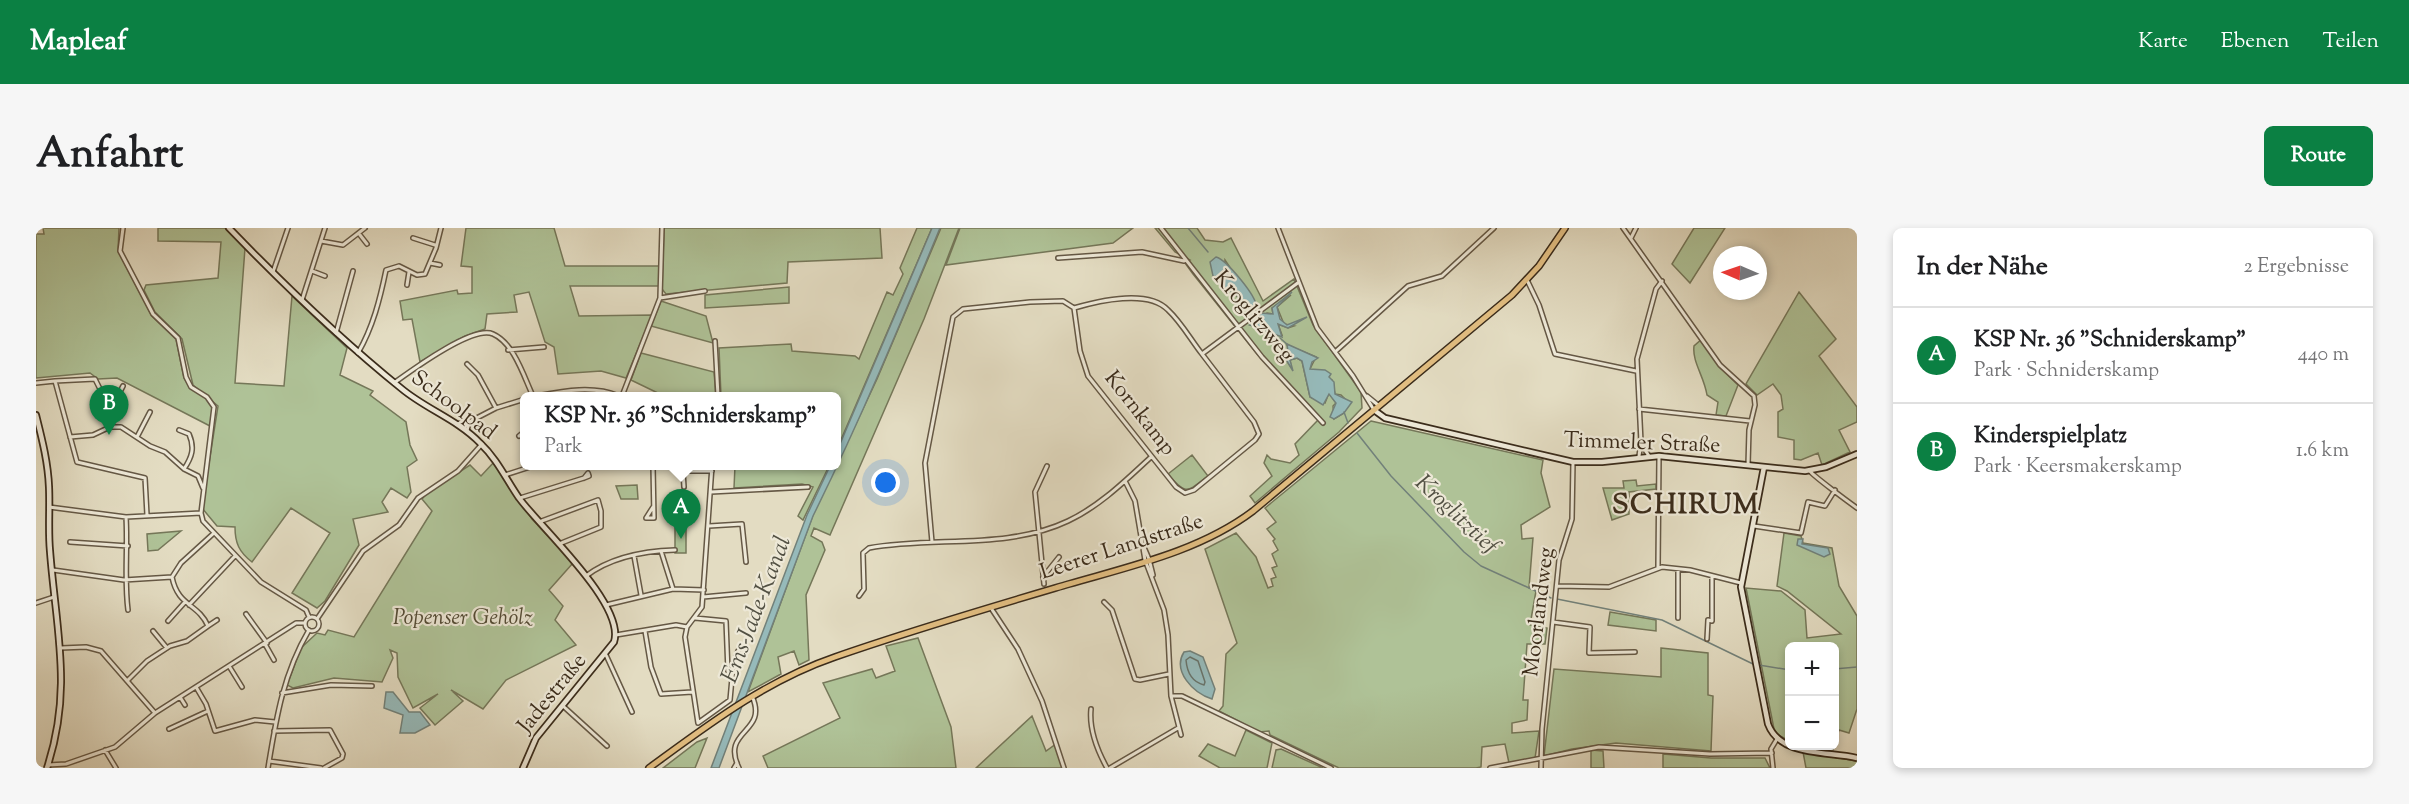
<!DOCTYPE html>
<html lang="de">
<head>
<meta charset="utf-8">
<style>
	:root { --surface:#fff; --page:#f6f6f6; --text:#202124; --muted:#757577; --line:#e0e0e0; --accent:#0b8043 }
	body { margin:0; font-family:"Sorts Mill Goudy",serif; background:var(--page); color:var(--text) }
	.controls { position:absolute; right:18px; bottom:18px; display:grid; overflow:hidden; border-radius:9px; box-shadow:0 3px 9px #0003 }
	.controls button { width:54px; height:54px; display:grid; place-items:center; padding:0; border:0; border-bottom:2px solid var(--line); background:var(--surface); color:var(--text); font:30px sans-serif }
	.compass { position:absolute; left:1677px; top:18px; width:54px; height:54px; border-radius:50%; background:var(--surface); box-shadow:0 3px 9px #0003; rotate:272deg }
	.you { position:absolute; left:850px; top:255px; width:21px; height:21px; margin:-15px; border:4px solid #fff; border-radius:50%; background:#1a73e8; box-shadow:0 0 0 9px #1a73e833 }
	.badge { display:grid; place-items:center; width:39px; height:39px; border-radius:50%; background:var(--accent); color:#fff; font-size:20px; font-weight:700 }
	.pin { position:absolute; translate:-50% -50px; filter:drop-shadow(0 2px 3px #0008) }
	.pin::after { content:''; position:absolute; top:32px; width:21px; height:18px; background:inherit; clip-path:polygon(0 0,100% 0,50% 100%) }
	.popup { position:absolute; left:484px; top:164px; width:321px; height:78px; box-sizing:border-box; display:grid; place-content:center; border-radius:9px; background:var(--surface); filter:drop-shadow(0 2px 4px #0005); font-size:20px; white-space:nowrap; color:var(--muted) }
	.popup b { font-size:22px; color:var(--text) }
	.popup::after { content:''; position:absolute; left:50%; top:100%; margin-left:-12px; border:12px solid transparent; border-top-color:var(--surface) }
	.list { margin:0; padding:0; list-style:none }
	h2 { display:flex; justify-content:space-between; align-items:center; height:78px; margin:0; padding:0 24px; font-size:26px }
	h2 small { font-size:20px; font-weight:400; color:var(--muted) }
	.list li { display:grid; grid-template-columns:39px 1fr auto; gap:18px; align-items:center; box-sizing:border-box; height:96px; padding:0 24px; border-top:2px solid var(--line) }
	.list b { display:block; font-size:22px; white-space:nowrap }
	.list p { margin:0; font-size:20px; white-space:nowrap; color:var(--muted) }
	.list em { font-size:20px; font-style:normal; color:var(--muted) }
	.map { position:relative; flex:none; width:1821px; height:540px; overflow:hidden; border-radius:9px }
	header { display:flex; align-items:center; gap:36px; box-sizing:border-box; height:84px; padding:0 30px; background:var(--accent); color:#fff }
	header strong { font-size:28px }
	nav { display:flex; gap:33px; margin-inline-start:auto; font-size:21px }
	.intro { display:flex; align-items:center; justify-content:space-between; box-sizing:border-box; height:144px; padding:0 36px }
	h1 { margin:0; font-size:42px }
	.button { padding:15px 27px; border-radius:9px; background:var(--accent); color:#fff; font-size:21px; font-weight:700 }
	main { display:flex; gap:36px; padding:0 36px }
	aside { flex:1; background:var(--surface); border-radius:9px; box-shadow:0 3px 9px #0003 }
	.map>svg:first-child { display:block }
	.green { fill:#afc297; stroke:#757759; stroke-width:1.5; fill-rule:evenodd }
	.water { fill:#96baba; stroke:#72817a; stroke-width:1.5 }
	.lines { fill:none; stroke-linecap:round; stroke-linejoin:round }
	.shore { stroke:#68736a; stroke-width:1.5 }
	.stream { stroke:#72817a; stroke-width:1.5 }
	.street-casing { stroke:#655845; stroke-width:6 }
	.secondary-casing { stroke:#3b2c1b; stroke-width:8 }
	.primary-casing { stroke:#3b2c1b; stroke-width:8 }
	.street { stroke:#ede8d7; stroke-width:3 }
	.secondary { stroke:#ede8d7; stroke-width:4.5 }
	.primary { stroke:#e2be81; stroke-width:5 }
	.labels { text-anchor:middle; dominant-baseline:central; stroke-width:4.5; stroke-linejoin:round; paint-order:stroke }
	.street-label { font-size:22px; fill:#3b2c1b; stroke:#ede8d7 }
	.park-label { font-size:22px; font-style:italic; fill:#524a34; stroke:#ede8d7 }
	.water-label { font-size:24px; font-style:italic; fill:#525043; stroke:#ede8d7 }
	.district-label { font-size:28px; font-weight:bold; letter-spacing:1.5px; fill:#3b2c1b; stroke:#ede8d7 }
</style>
</head>
<body>
<header>
<strong>Mapleaf</strong>
<nav><a>Karte</a><a>Ebenen</a><a>Teilen</a></nav>
</header>
<div class="intro"><h1>Anfahrt</h1><a class="button">Route</a></div>
<main>
<div class="map">
<svg width="1821" height="540" viewBox="0 0 1821 540">
	<rect width="100%" height="100%" fill="#e3dcc2"/>
	<filter id="stains"><feTurbulence type="fractalNoise" baseFrequency=".00333" numOctaves="4"/><feColorMatrix values="0 0 0 0 .2 0 0 0 0 .09 0 0 0 0 .02 0 0 0 .5 -.17"/></filter>
	<radialGradient id="worn" r=".72"><stop offset=".6" stop-color="#630" stop-opacity="0"/><stop offset="1" stop-color="#630" stop-opacity=".3"/></radialGradient>
	<path class="green" d="M7,0H83L82,23L116,88L140,111L148,150L154,160L170,170L177,179L174,198L81,150L62,151L54,145L0,150V6H8Z
		M122,0H190L209,20L199,155L248,158L256,68L311,120L304,147L337,163L334,167L370,194L374,217L381,232L371,239L375,264L371,270L355,260L346,274L352,284L317,291L323,317L289,373L281,380L256,365L294,305L255,280L216,334C203,324 199,315 199,299L181,298L166,280L182,178L157,157L146,111L119,84L108,62L110,57L182,50L185,14L122,13Z
		M430,0H518L529,38H623V58H534L543,88L616,87L590,150L565,143L522,146L518,119L509,114L493,64L478,67L481,84L451,86L449,101L429,108L384,134L376,91L367,92L364,73L421,62L422,66L436,65V39L425,38Z
		M628,0H844L846,30L752,34L751,55L630,66L626,61Z
		M881,0H896L801,221V168H685L683,120L755,116L756,123L819,128L823,131L851,64L857,67L867,46L864,40Z
		M905,0H923L888,91L794,307L778,300L775,308L786,314L789,322L770,367L773,432L763,437L758,423L742,429L745,446L712,464L777,287L841,151Z
		M924,0H1097L1077,15L910,37Z
		M1119,0H1161L1169,12L1187,14L1195,10L1227,73L1258,51L1277,97L1325,164L1326,180L1303,204L1219,275L1214,268L1236,248L1228,235L1231,227L1235,231L1254,235L1263,227L1259,216L1282,192L1221,126L1157,46L1149,35L1154,32L1139,24ZM1189,32L1220,79H1209L1200,67L1188,58ZM1255,67L1241,79L1248,96L1258,98L1252,100L1242,96L1246,107L1214,97L1231,85L1237,86L1236,80ZM1251,117L1280,129L1274,141L1296,152L1299,166L1305,167L1312,174L1308,185L1298,191L1297,178L1300,175L1293,165L1289,175L1274,169L1266,133L1261,130L1254,132L1255,139L1249,130L1253,120Z
		M1658,0H1689L1654,55L1636,36Z
		M753,59V75L669,80V67Z
		M1763,64L1800,111L1783,128L1821,179V194L1803,202L1814,224L1786,237L1782,225L1765,232L1758,231V212L1742,209V184L1747,181L1745,167L1737,156L1721,167L1710,156Z
		M625,73L670,88L677,115L615,98Z
		M1666,111L1683,138L1702,157L1690,188L1680,187L1682,174L1671,167C1668,148 1656,134 1658,118Z
		M605,125L678,144L680,168H628L595,152Z
		M1335,193L1507,232L1505,245L1514,279L1485,297L1486,311L1497,310L1493,360L1500,363L1494,397L1511,400L1509,416H1491L1487,472H1492L1491,492L1476,495V505L1503,503L1499,530L1473,535L1469,516L1446,519L1445,539L1440,540H1303L1234,507L1233,503L1223,504L1183,483L1187,478L1190,426L1201,415L1169,321L1200,305L1220,329L1232,360L1237,358L1235,351L1240,349L1236,340L1241,338L1236,326L1242,322L1237,313L1239,311L1231,301L1240,294L1229,280Z
		M1156,227L1172,248C1151,264 1150,268 1132,246Z
		M459,233L496,291L537,335L513,362L527,378L519,392L540,417L470,452L447,481L415,462L427,473L399,497L384,480L402,466L377,480L362,449L361,425L354,422L357,430L346,454L298,450L257,460L251,457L265,420L281,405L289,407L292,402L318,409L396,283L386,271L391,265L434,237L445,248Z
		M699,238H793L767,292L762,288L777,259L766,256L698,260Z
		M1600,252L1601,258L1620,256V261L1593,264V286L1576,292L1567,260H1588L1587,253Z
		M601,257L602,271H585L580,258Z
		M650,298V325H639V300Z
		M145,303L122,322L112,323L111,306Z
		M1748,305L1765,308L1767,315L1796,320L1803,358L1821,388V481L1813,505L1803,502L1797,522L1768,518H1798V418H1754L1753,513L1741,506L1738,501L1710,360L1745,363L1769,382L1771,410L1805,406L1751,363L1741,358Z
		M1574,384L1620,392V403L1572,397Z
		M882,410L915,499L920,540H732L727,528L804,490L787,455L836,441L840,450L859,443L850,418Z
		M1625,420L1672,425V467L1677,468L1675,523L1580,515L1536,521L1508,528L1518,441L1625,449Z
		M996,488L1010,523L1020,516L1027,540H940Z
		M1210,502L1236,515L1231,540H1184L1163,528L1172,516L1199,528Z
		M671,510L659,540H627L661,514Z
		M1245,521L1287,540H1236L1240,522Z
		M1555,522L1567,523L1568,540H1555Z
		M1767,524L1821,533V540H1770Z
		M1627,526L1675,530H1729L1734,540H1627Z"/>
	<path class="water" d="M896,0H904C864,97 824,193 777,288L683,540H675L771,287L794,238H801V223Z
		M1180,29C1191,32 1222,70 1220,79H1209L1201,67L1188,60L1187,51L1177,48L1174,34Z
		M1256,64L1241,79L1244,91L1251,97L1271,89L1252,100L1242,96L1246,109L1214,97L1222,94L1221,89L1225,85L1237,86L1236,80Z
		M1251,116L1282,130L1276,134L1274,141L1289,142L1295,146L1293,149L1298,154L1299,166L1316,174L1308,185L1298,191L1294,189L1300,175L1293,166L1287,177L1274,169L1266,133L1261,130L1254,132L1257,143L1249,130L1244,129L1252,124Z
		M1762,311H1767L1766,316L1792,320L1794,326L1788,329L1761,317Z
		M1154,423L1167,429L1179,461L1176,471C1157,465 1136,443 1148,424Z
		M350,464H357L373,484H384L394,497L379,505H364L367,487L348,480Z"/>
	<g class="lines">
		<path class="shore" d="M1154,429L1162,433L1169,454L1168,457C1156,454 1151,444 1150,432Z"/>
		<path class="stream" d="M1152,0L1172,24
			M1244,110L1252,117
			M1308,184L1312,195
			M1321,205L1355,248L1428,324L1445,338L1515,370
			M1521,371L1626,392L1717,436
			M1723,437L1754,442
			M1798,441L1821,439"/>
		<defs>
			<path id="street" d="M87,0L84,23L117,86L142,110L150,149L155,159L171,169L178,179L165,285L167,293L225,354L270,382L273,389
				M1125,0L1226,129L1287,195
				M1242,0L1281,100L1317,148L1338,182
				M1587,0L1684,137L1718,168L1719,177L1713,202L1712,237
				M324,7L331,16
				M377,10L399,17
				M1595,10L1600,0
				M285,13L307,17L329,0
				M1022,30L1106,24L1148,33
				M394,35L404,37
				M276,43L289,48
				M237,44L252,0
				M1491,52L1503,77L1519,126L1600,143
				M371,57L373,44
				M624,70L669,63
				M266,72L289,0
				M300,105L317,43
				M679,113L682,168
				M472,122L508,119
				M1299,124L1372,58L1406,48L1458,0
				M322,125C337,99 344,71 350,42L363,38L381,47L389,46L400,20L405,0
				M1166,126C1155,112 1145,94 1132,82C1112,61 1062,73 1038,80L1044,123L1052,148L1140,259L1149,265L1158,262L1219,212L1223,206L1218,194L1166,126L1263,54
				M431,136L442,147L460,180
				M19,153L59,151L64,161
				M0,155L19,153L41,234L109,250L111,287
				M358,155C376,142 437,97 457,106C478,115 488,149 497,168
				M500,168C527,163 557,157 583,168
				M586,168L624,70L626,0
				M1331,168L1342,177
				M1603,181L1714,193
				M420,196L433,194
				M74,199L73,185L87,158
				M143,202L153,206C159,220 156,229 148,241
				M431,203L433,194L460,180L489,171
				M483,208L489,203
				M34,209L57,207L74,199H85L114,218L129,224L148,241L162,248L167,260
				M101,209L114,184
				M1605,216L1613,228
				M1603,228L1605,214L1601,131L1620,61L1626,53
				M617,238L618,290H610L617,279
				M647,238V243H676
				M676,238L666,379L651,399L649,409L662,495L694,472L697,439L702,423
				M647,243L648,259
				M1774,243C1776,247 1814,275 1821,280
				M469,247L497,238
				M1089,253L1099,273L1109,332L1128,382L1132,407L1135,468L1145,507
				M675,264L772,259
				M484,270L548,250L553,248L552,245L548,250
				M13,279L90,289L165,285
				M90,289C92,321 88,351 92,382
				M503,294L562,272L565,283V299L523,316
				M673,298L706,296L710,334
				M1718,298L1765,305L1772,274L1789,278L1799,262
				M34,314L92,318
				M896,314L889,235L917,89L927,81L994,74L1027,73L1038,80
				M1107,317L1113,331L1117,347
				M625,323L637,361
				M598,328L605,367
				M1622,340L1623,228
				M17,342L88,352L136,349
				M550,348C575,329 608,323 639,322
				M136,349L145,335L178,305
				M1007,349L1023,329
				M1008,356L999,264L1011,238
				M1521,358L1573,359L1626,339L1654,342L1705,355
				M823,368L828,361L827,325L833,320C898,308 971,322 1032,293C1064,278 1090,252 1115,229
				M667,369L710,365
				M1068,374L1076,382L1099,451L1104,452L1133,446
				M0,375L18,369
				M153,377L199,328
				M570,377L637,361L668,362
				M955,380L982,421L1006,473L1028,540
				M210,386L231,415
				M269 396a7 7 0 1 1 14 0a7 7 0 1 1-14 0Z
				M659,390L690,393L692,444
				M1642,390V341
				M281,391L327,323L363,297L382,270L422,243L446,216
				M132,393L149,374
				M1517,394L1554,399L1553,425L1599,424
				M172,398L181,392
				M117,403L131,420
				M609,403L615,439L625,466L656,464
				M580,407L640,397L651,399
				M1671,411L1672,392L1676,393V348
				M229,416L238,432
				M25,420L50,419L65,423L119,485
				M570,427L596,484
				M193,438L206,459
				M91,453L111,433L134,418L151,413L172,398C162,375 142,379 136,349
				M160,459L170,476L179,503L219,492L239,494
				M246,465L295,457L336,458
				M1135,468H1146L1295,540
				M144,469L149,477
				M527,478L571,518
				M1055,481C1053,501 1061,522 1071,540
				M133,501L172,483
				M238,503L294,502L307,526L306,530L288,540
				M69,522L80,540
				M233,533L285,540
				M12,537L30,536L79,519L119,485L260,395H269
				M232,540C240,491 247,446 273,402
				M698,540L701,535
				M703,540C684,501 733,506 716,468
				M1074,540L1142,500
				M1454,540L1563,519L1674,526L1736,525
				M1505,540L1506,501L1523,332L1536,291L1537,234
				M1737,540L1735,521L1741,511"/>
			<path id="secondary" d="M193,0C248,57 304,111 366,161C390,181 422,192 444,215C461,231 470,251 483,270C505,300 590,377 578,414L500,510L487,540
				M1338,182L1349,190L1537,234H1566L1623,228L1769,243L1790,239L1821,226
				M0,187C6,211 12,234 13,259C14,280 12,302 14,323C20,402 37,461 11,540
				M1728,239L1705,359L1732,496C1744,529 1792,523 1821,530"/>
			<path id="primary" d="M613,540C672,497 729,453 799,429C876,402 955,379 1033,356C1095,338 1164,323 1217,283L1476,67L1503,38L1529,0"/>
		</defs>
		<use href="#street" class="street-casing"/>
		<use href="#secondary" class="secondary-casing"/>
		<use href="#primary" class="primary-casing"/>
		<use href="#street" class="street"/>
		<use href="#secondary" class="secondary"/>
		<use href="#primary" class="primary"/>
	</g>
	<g class="labels">
		<g class="street-label">
			<text transform="translate(1217 89) rotate(50)">Kroglitzweg</text>
			<text transform="translate(417 178) rotate(37)">Schoolpad</text>
			<text transform="translate(1103 186) rotate(52)">Kornkamp</text>
			<text transform="translate(1606 216) rotate(2)">Timmeler Straße</text>
			<text transform="translate(1086 320) rotate(-18)">Leerer Landstraße</text>
			<text transform="translate(1504 384) rotate(-83)">Moorlandweg</text>
			<text transform="translate(517 466) rotate(-51)">Jadestraße</text>
		</g>
		<g class="park-label">
			<text x="427" y="391">Popenser Gehölz</text>
		</g>
		<g class="water-label">
			<text transform="translate(1420 287) rotate(43)">Kroglitztief</text>
			<text transform="translate(721 382) rotate(-69)">Ems-Jade-Kanal</text>
		</g>
		<g class="district-label">
			<text x="1650" y="278">SCHIRUM</text>
		</g>
	</g>
	<rect width="100%" height="100%" filter="url(#stains)"/>
	<rect width="100%" height="100%" fill="url(#worn)"/>
</svg>
<div class="controls">
<button>+</button>
<button>−</button>
</div>
<svg class="compass" viewBox="-18 -18 36 36"><path d="M0-13l5 13h-10z" fill="#e53935"/><path d="M0 13l5-13h-10z" fill="#757577"/></svg>
<div class="you"></div>
<div class="pin badge" style="left:645px;top:311px">A</div>
<div class="popup"><b>KSP Nr. 36 &quot;Schniderskamp&quot;</b>Park</div>
<div class="pin badge" style="left:73px;top:207px">B</div>
</div>
<aside>
<h2>In der Nähe<small>2 Ergebnisse</small></h2>
<ul class="list">
<li><span class="badge">A</span><div><b>KSP Nr. 36 &quot;Schniderskamp&quot;</b><p>Park · Schniderskamp</p></div><em>440 m</em></li>
<li><span class="badge">B</span><div><b>Kinderspielplatz</b><p>Park · Keersmakerskamp</p></div><em>1.6 km</em></li>
</ul>
</aside>
</main>
</body>
</html>
